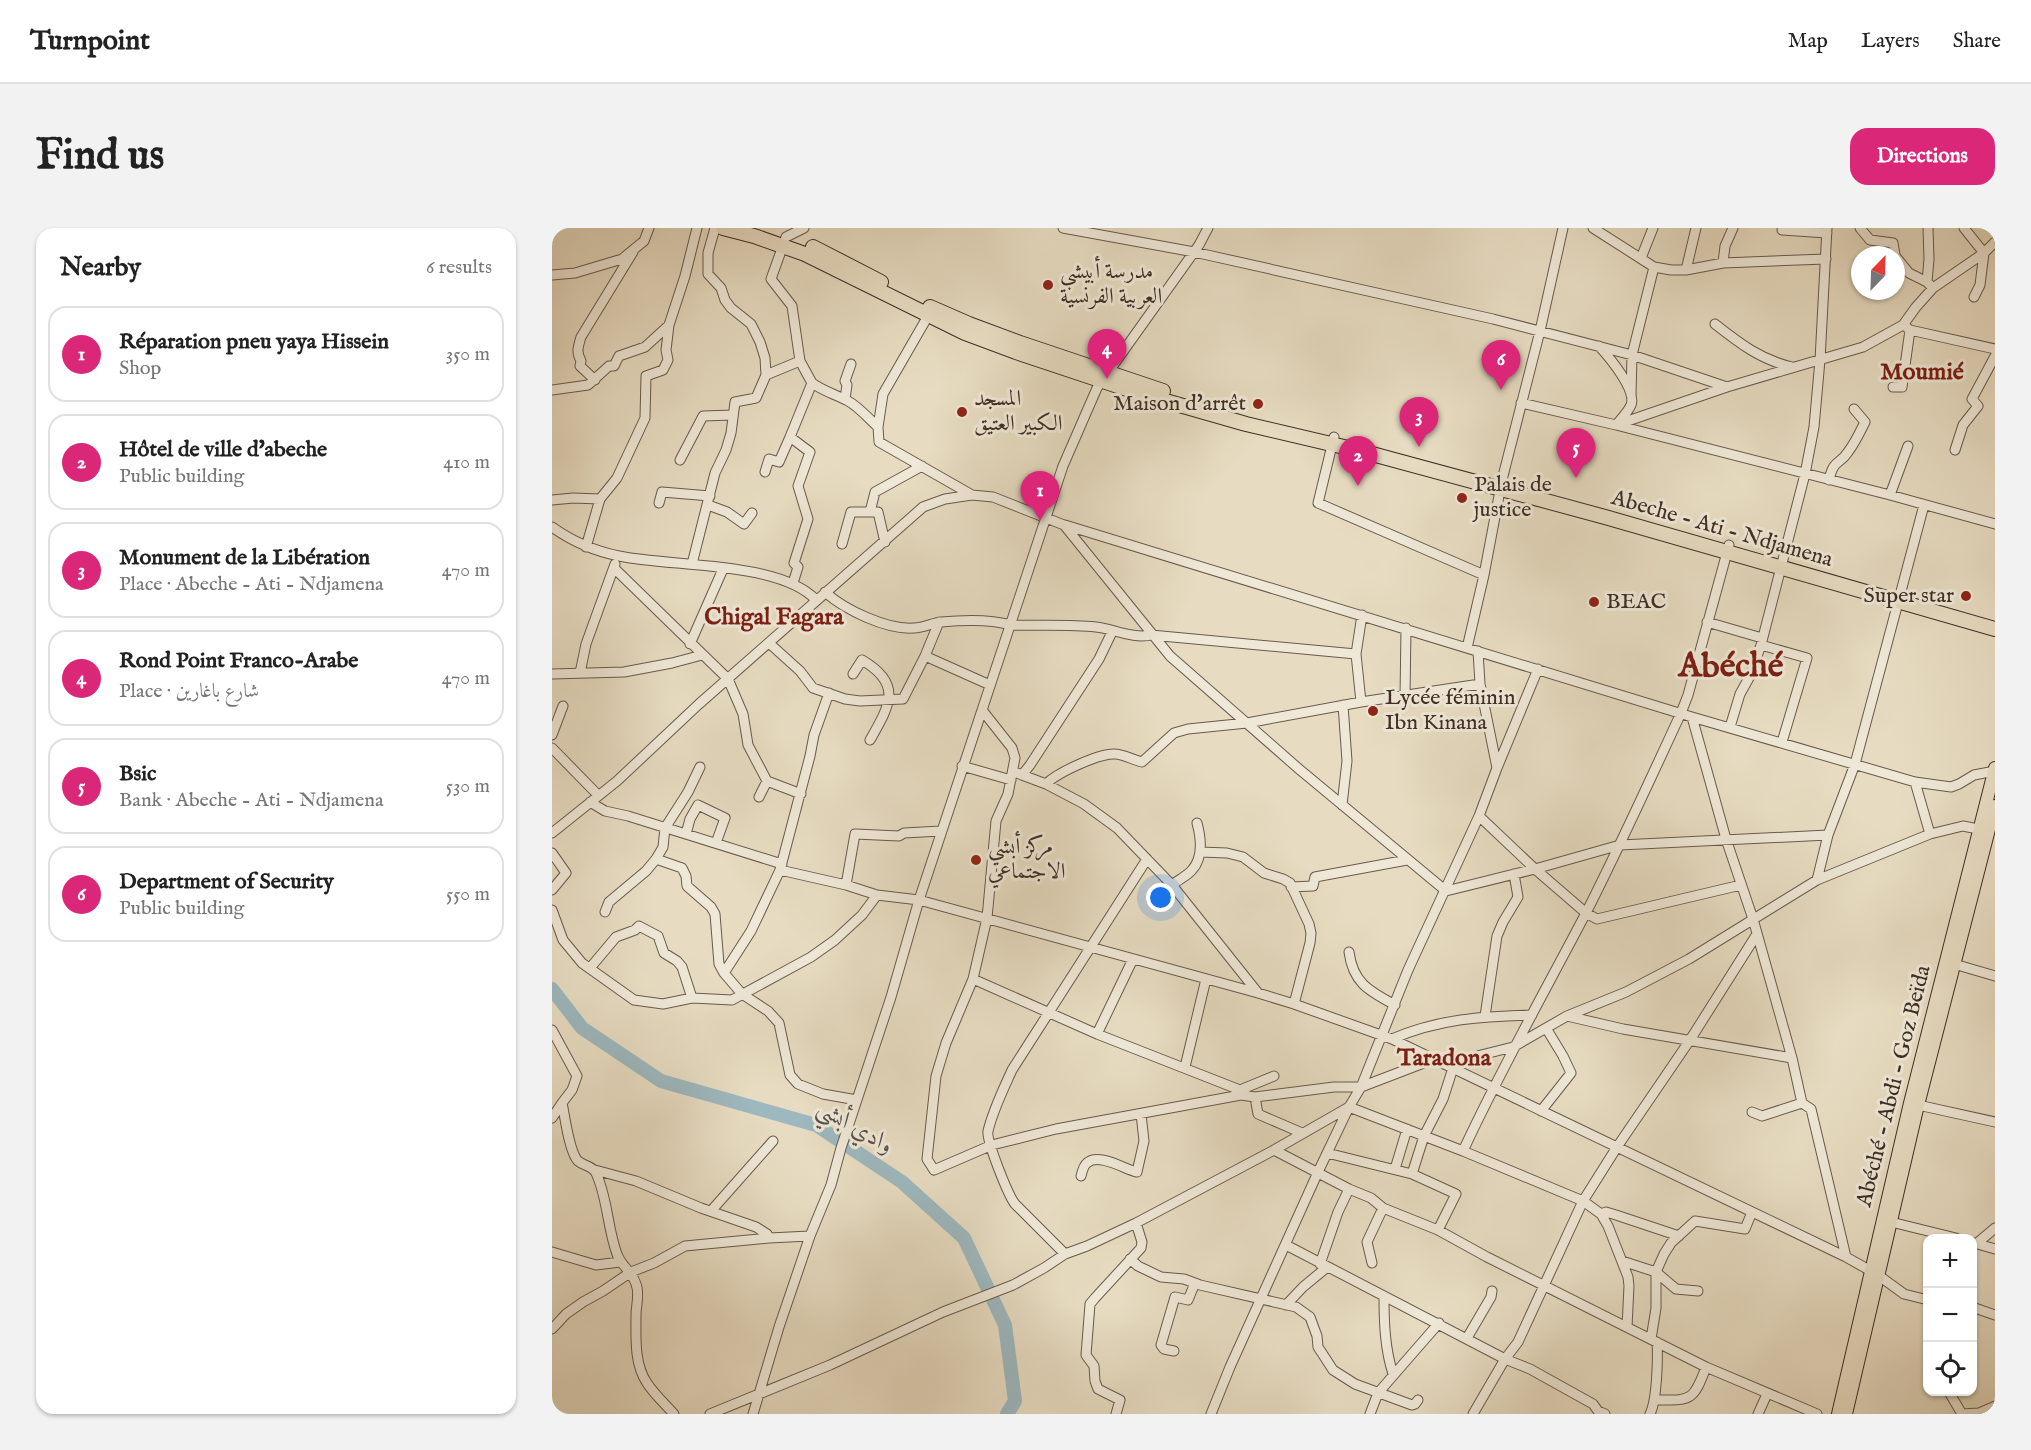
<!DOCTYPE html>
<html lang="en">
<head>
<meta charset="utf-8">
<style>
	:root { --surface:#fff; --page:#f2f2f2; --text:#222; --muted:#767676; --line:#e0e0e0; --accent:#db2777 }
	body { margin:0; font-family:"IM FELL English",Amiri,serif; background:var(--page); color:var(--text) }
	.controls { position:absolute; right:18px; bottom:18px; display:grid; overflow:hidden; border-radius:12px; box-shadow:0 2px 4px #0004 }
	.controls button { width:54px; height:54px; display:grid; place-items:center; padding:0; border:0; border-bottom:2px solid var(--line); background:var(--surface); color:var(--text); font:30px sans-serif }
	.compass { position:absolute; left:1299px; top:18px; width:54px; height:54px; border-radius:50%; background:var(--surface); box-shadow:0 2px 4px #0004; rotate:23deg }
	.you { position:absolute; left:609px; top:670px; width:21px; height:21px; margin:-15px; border:4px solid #fff; border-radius:50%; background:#1a73e8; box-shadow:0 0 0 9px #1a73e833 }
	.badge { display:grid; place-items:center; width:39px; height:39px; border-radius:50%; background:var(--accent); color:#fff; font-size:20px; font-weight:700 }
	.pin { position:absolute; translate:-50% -50px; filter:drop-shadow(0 2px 3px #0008) }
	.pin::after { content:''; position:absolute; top:32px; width:21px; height:18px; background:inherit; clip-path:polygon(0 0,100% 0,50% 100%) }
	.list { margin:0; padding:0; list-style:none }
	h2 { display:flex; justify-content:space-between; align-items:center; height:78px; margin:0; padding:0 24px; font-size:26px }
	h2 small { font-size:20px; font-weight:400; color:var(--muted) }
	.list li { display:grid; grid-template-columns:39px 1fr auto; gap:18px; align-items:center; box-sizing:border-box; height:96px; margin:0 12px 12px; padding:0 12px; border:2px solid var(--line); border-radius:18px }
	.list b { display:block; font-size:22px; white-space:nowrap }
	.list p { margin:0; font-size:20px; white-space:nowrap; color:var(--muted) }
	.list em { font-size:20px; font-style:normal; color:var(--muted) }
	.icon { flex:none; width:33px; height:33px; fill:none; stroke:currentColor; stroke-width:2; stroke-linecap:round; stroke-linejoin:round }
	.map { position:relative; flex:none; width:1443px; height:1186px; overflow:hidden; border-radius:18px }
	header { display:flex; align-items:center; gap:36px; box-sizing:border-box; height:84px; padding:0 30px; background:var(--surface); border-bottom:2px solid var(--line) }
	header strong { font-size:28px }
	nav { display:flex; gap:33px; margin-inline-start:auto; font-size:21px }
	.intro { display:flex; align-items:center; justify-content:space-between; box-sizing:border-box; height:144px; padding:0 36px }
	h1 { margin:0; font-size:42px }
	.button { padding:15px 27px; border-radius:18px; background:var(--accent); color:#fff; font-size:21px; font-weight:700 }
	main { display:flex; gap:36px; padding:0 36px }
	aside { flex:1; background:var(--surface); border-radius:18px; box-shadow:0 2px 4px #0004 }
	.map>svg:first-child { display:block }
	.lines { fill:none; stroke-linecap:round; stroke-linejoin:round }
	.river { stroke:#9db8bf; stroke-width:14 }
	.minor-casing { stroke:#685a4d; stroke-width:11 }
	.major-casing { stroke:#3d2e26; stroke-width:14 }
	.highway-casing { stroke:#3d2e26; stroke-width:16 }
	.minor { stroke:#efe8d7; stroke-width:9 }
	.major { stroke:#e7dcc2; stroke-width:12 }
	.highway { stroke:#e7dcc2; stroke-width:14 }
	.poi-dot { fill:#8f2418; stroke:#efe8d7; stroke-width:2 }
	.labels { text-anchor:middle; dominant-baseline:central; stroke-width:6; stroke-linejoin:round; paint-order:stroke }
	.poi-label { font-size:22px; fill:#3d2e26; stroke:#efe8d7; text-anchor:start }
	.street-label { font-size:22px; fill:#3d2e26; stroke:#efe8d7 }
	.neighbourhood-label { font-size:24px; font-weight:bold; fill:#7a1f14; stroke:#efe8d7 }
	.water-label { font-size:24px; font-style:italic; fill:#55504c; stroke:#efe8d7 }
	.town-label { font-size:34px; font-weight:bold; fill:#7a1f14; stroke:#efe8d7 }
</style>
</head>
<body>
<header>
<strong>Turnpoint</strong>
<nav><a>Map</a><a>Layers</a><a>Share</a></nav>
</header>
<div class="intro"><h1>Find us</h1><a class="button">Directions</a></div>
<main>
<aside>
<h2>Nearby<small>6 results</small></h2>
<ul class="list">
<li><span class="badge">1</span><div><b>Réparation pneu yaya Hissein</b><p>Shop</p></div><em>350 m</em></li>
<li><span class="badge">2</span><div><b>Hôtel de ville d'abeche</b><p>Public building</p></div><em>410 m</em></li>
<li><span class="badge">3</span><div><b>Monument de la Libération</b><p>Place · Abeche - Ati - Ndjamena</p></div><em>470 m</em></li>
<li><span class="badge">4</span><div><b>Rond Point Franco-Arabe</b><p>Place · شارع باغارين</p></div><em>470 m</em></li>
<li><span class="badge">5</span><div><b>Bsic</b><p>Bank · Abeche - Ati - Ndjamena</p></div><em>530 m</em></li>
<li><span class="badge">6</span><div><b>Department of Security</b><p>Public building</p></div><em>550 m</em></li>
</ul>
</aside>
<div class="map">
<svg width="1443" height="1186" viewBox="0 0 1443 1186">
	<rect width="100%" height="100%" fill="#e7dcc2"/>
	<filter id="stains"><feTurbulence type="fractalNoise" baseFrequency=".00333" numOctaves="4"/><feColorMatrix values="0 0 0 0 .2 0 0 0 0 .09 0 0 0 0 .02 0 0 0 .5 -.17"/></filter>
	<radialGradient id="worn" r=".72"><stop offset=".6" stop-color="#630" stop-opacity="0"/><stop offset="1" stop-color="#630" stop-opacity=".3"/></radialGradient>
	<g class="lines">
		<path class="river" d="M0,761L30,800L109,853L264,897L350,954L412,1010L453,1097L463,1173L455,1186"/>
		<defs>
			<path id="minor" d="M511,0L642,24L941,91L1080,127L1175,159
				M656,0L647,17L545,160L511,238L367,672L706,765L742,776L840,811L1294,1029L1326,1047L1352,1066L1376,1072
				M1041,0L1102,39L1119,42H1134L1171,35L1274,31
				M1308,0L1318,12L1341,15L1343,27
				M1376,0L1377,31L1375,54L1381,60
				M1230,2L1275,5
				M1344,29L1357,45L1375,54
				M1089,30L1101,0
				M1171,35L1173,18L1181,0
				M1134,42L1144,0
				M0,47L23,45L70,31L92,13L97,0
				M1422,69L1428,57L1432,25L1443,14
				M1163,96C1187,115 1209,132 1240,139
				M1358,102L1443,121
				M1047,118C1057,129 1085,162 1079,177C1076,184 1069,191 1064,197
				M214,147L248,133
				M43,152L28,138L29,133C24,124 26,119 29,109L81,24
				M260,155C273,164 283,166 296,173C307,179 316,190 326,199L327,214L420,267
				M1341,159H1350L1358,102L1353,98
				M0,162L36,157L57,138H62L67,128L93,119L117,97
				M1079,167L1080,127L1102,39
				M293,171L295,157L293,153L299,136
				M969,175L1064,197L1338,267L1443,296
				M1064,197L1175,159L1311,119L1351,97L1364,79L1381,60L1432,25L1412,0
				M326,199L331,166L376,88
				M782,209L766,275L932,347
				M1403,222L1411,197L1426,178L1420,171L1443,128
				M128,232L151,188L181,187
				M213,244L217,231L227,234L238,209
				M1277,252C1282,230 1287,238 1296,224C1303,215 1308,204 1313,194L1302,181
				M1338,267L1356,218
				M0,272L21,270L48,271
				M107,275L110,264L158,268
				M156,277L175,284L192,296L200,285
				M513,297L1140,489L1363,554L1399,559L1407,556L1422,547L1443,543
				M0,299C21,314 42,323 67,328C118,339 228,333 264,372
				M333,314L326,284H318L323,264L370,238
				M290,316L299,284H318
				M34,319L48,271L65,250L93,190L94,148L111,142L116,132L114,122L117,97L133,48L145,0
				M140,336L163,245L174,222L179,205L183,174L204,170L214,147L213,130L208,114L199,96L179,80L173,72L169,60L156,46V25L163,0
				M62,340L176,451L191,486L196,517L215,553L249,566
				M241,355L246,339L242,335L256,291L246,258L258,224L238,209L260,155L248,133L240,78L219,51L234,9L252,0
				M273,364C293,382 335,402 362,400C372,400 380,395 389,394C411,392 438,391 459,397C487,398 516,396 544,399C562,401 581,411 599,407L804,426L810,387
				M1155,394L1210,410
				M217,415L248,443L261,460L293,471L308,473L351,471L373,428L387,394
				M138,416L171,341
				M1209,417L1255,430L1230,514
				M915,420L932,347L950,252L988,103L1011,0
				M926,423L928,456L945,540
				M804,426L809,474
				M373,428L438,457
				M28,445L34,416L63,336
				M0,446L72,444L120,435L150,427
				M301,446L310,432C351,456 338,477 318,512
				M853,469L854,400
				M430,482L460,520L463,530L456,566L444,593L435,690L421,751L394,815L384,848L375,931L382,942L440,917L504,901L689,867L703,869L782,859H809L882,831
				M1140,489L1174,611L1201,691L1240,830L1250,875L1259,881L1294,1029
				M1178,499L1188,466L1198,448L1209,417L1253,246L1262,199L1268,132L1275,0
				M0,507L11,478
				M0,520L46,567
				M410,538L459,552
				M465,545L470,547L478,537L547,431L560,404
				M470,547L494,556L532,576L565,600L620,657L706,765
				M1363,554L1378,606
				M494,556C505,545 547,525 563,526C571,526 581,532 590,534L622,505L636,501L695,495L809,474L928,456
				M207,569L215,553
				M38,574L53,583L76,588L230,636
				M790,577L795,533L791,477
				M927,588L983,641L1034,685L1045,691L1189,657
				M0,605L65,553L147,476L371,279L393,271L420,267L441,269L512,297L618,428L747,541L894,663L983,641L1068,617L1276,607
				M134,606L138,591L146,577L173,590L164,615
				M648,624L675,625L691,629L712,645L731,651L738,655L757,696L759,705L758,715L742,776
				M0,625L14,645L0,662
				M104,631L130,640L134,648L135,658L159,679L163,686L167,736L172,745L190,766L216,783L227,795L238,847L246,856L271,866L305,872
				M1265,652L1276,607L1303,536L1372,277
				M294,657L303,606L347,608L352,605L389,603
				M620,657C626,652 635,648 640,642C652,629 649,610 645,595
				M739,659L761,658L763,649L855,632
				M0,682L11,712L30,735L82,772L111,776L140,770L180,772L259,729L283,712L310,687L325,667
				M53,684L57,674L94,643L104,631L111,619L113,600L136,564L148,539
				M797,724C801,755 817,763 843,777
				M1402,736L1443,748
				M38,740L64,709L83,702L87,698L106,708L112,725L125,733L130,739L140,770
				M172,745L199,703L228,642L258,528L262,507L277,465
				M421,751L545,806L688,862L689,867
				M933,788L945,708L951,694L966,669L962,646
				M1015,788L1071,801L1240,830
				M0,802L25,848L20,862L10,875C13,888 17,924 26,933C32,938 41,938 44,945C56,971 55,999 65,1026C69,1038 80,1043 84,1056C88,1066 84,1077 84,1087C84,1109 82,1136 95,1155C102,1166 113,1176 122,1186
				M545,806L581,731
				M840,811C886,791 931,788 980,787
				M893,836L961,819L1015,788L1074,764L1137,731L1265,652L1378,606L1411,598L1431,602
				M633,839L654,751
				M688,862L722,848
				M703,869L706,886L750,905
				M1366,877L1443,894
				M989,883L1019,845L1011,828L994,800
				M1200,884L1210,888L1250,875
				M0,890L10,875
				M722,922L797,961L819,970L831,980L886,1002L935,1029L1154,1139L1265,1186
				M911,923C949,841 993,763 1035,683C1068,618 1098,552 1129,485L1136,467L1177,317
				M775,925L860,946L904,966L886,1002
				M843,941L855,901
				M43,942L84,953L149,980L204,999L215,1006L217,1010L258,1008
				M860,946L872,908L891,871L901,840
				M529,948C530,944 532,937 535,935C546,924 574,942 585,944L592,913L589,886
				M159,983L221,913
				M1049,986L1054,984L1064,987L1127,1008
				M1339,994L1404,1010
				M1422,1015L1443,1021
				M1424,1016L1443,1000
				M734,1017L953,1131L978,1141L1041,1176L1046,1183L1053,1186
				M0,1024L44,1037L68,1034
				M513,1026L463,976C456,967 434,912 436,903C441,882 451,862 460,842L595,631
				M578,1031L586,1038L609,1049L632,1051L648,1057L744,1079L758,1089L765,1108L766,1119L781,1142L803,1156L860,1177L863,1176L866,1172
				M1070,1033L1104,1044L1124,1061L1146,1063
				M820,1035L815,1014L831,980
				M768,1036L786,984L797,961
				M832,1069C832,1095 833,1121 841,1146
				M734,1077L751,1059L774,1040
				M1420,1079L1443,1087
				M0,1101L14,1086L31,1074L51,1063L79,1044L102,1035L133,1018L217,1010
				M915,1110L939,1069L940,1063
				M1099,1111L1104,1080V1044L1112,1026L1119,1015L1143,993L1193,1001L1200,984
				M622,1123L612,1121L609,1117L623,1069L636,1072L643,1055
				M1397,1164L1410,1186
				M1102,1172C1138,1172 1141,1175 1154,1139
				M158,1186L278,1137L391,1084L461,1057L492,1040L513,1026L535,1018L584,995L722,922L797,879L911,923L1031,973L1049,986L1056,998L1076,1049L1077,1058L1075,1099
				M201,1186L227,1099L258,1008L279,957L289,920L339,769L367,672L325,667L294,657L228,642
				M564,1186L568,1172L546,1161L543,1153L542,1138L534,1127L538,1076L543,1070L589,1020L590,1014L584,995
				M659,1186L678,1139L766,944L797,879L809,859L856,742L927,588L945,540L986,441
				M818,1186L826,1165L887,1095
				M921,1186L953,1131L966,1114L1031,973L1065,919L1138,812L1205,706
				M1098,1186C1105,1172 1106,1131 1105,1114
				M1206,1186L1215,1166
				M1410,1186L1427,1185L1443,1178"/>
			<path id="major" d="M1286,1186L1358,875L1443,540
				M1294,1186L1366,877L1443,578"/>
			<path id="highway" d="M171,0L202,8L253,26L413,105L464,124L596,168L694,196L809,223L1053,289L1443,401
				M261,19L329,54
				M378,79L417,96L468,115L611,163"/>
		</defs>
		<use href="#minor" class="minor-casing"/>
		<use href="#major" class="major-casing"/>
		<use href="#highway" class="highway-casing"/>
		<use href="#minor" class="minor"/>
		<use href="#major" class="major"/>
		<use href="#highway" class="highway"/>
	</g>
	<g class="poi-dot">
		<circle cx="496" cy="57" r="6"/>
		<circle cx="706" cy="176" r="6"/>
		<circle cx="410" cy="184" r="6"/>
		<circle cx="910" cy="270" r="6"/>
		<circle cx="1414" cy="368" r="6"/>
		<circle cx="1042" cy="374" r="6"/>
		<circle cx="821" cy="483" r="6"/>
		<circle cx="424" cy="632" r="6"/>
	</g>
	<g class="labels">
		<g class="poi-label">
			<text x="508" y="44">مدرسة أبيشي<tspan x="508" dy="25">العربية الفرنسية</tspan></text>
			<text x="422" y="171">المسجد<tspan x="422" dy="25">الكبير العتيق</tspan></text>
			<text x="694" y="176" text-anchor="end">Maison d'arrêt</text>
			<text x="922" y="257">Palais de<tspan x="922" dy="25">justice</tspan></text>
			<text x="1402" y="368" text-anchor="end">Super star</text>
			<text x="1054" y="374">BEAC</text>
			<text x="833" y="470">Lycée féminin<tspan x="833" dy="25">Ibn Kinana</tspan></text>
			<text x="436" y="619">مركز أبشي<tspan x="436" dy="25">الاجتماعي</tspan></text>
		</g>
		<g class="street-label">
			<text transform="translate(1170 301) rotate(16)">Abeche - Ati - Ndjamena</text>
			<text transform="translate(1342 858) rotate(-76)">Abéché - Abdi - Goz Beïda</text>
		</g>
		<g class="neighbourhood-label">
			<text x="1370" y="144">Moumié</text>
			<text x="222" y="389">Chigal Fagara</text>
			<text x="892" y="830">Taradona</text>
		</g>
		<g class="water-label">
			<text transform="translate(303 899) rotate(30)">وادي أبشي</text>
		</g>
		<g class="town-label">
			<text x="1179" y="438">Abéché</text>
		</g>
	</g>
	<rect width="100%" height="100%" filter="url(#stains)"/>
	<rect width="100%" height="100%" fill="url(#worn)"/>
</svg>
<div class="controls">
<button>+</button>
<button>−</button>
<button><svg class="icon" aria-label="locate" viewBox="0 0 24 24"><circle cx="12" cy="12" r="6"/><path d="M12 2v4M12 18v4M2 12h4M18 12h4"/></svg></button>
</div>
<svg class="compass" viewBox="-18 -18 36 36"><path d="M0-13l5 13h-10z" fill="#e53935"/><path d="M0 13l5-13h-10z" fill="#767676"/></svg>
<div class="you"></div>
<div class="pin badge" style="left:488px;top:293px">1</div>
<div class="pin badge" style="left:806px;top:258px">2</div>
<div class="pin badge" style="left:867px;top:219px">3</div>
<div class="pin badge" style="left:555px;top:151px">4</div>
<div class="pin badge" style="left:1024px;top:250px">5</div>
<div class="pin badge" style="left:949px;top:162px">6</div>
</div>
</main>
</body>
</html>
